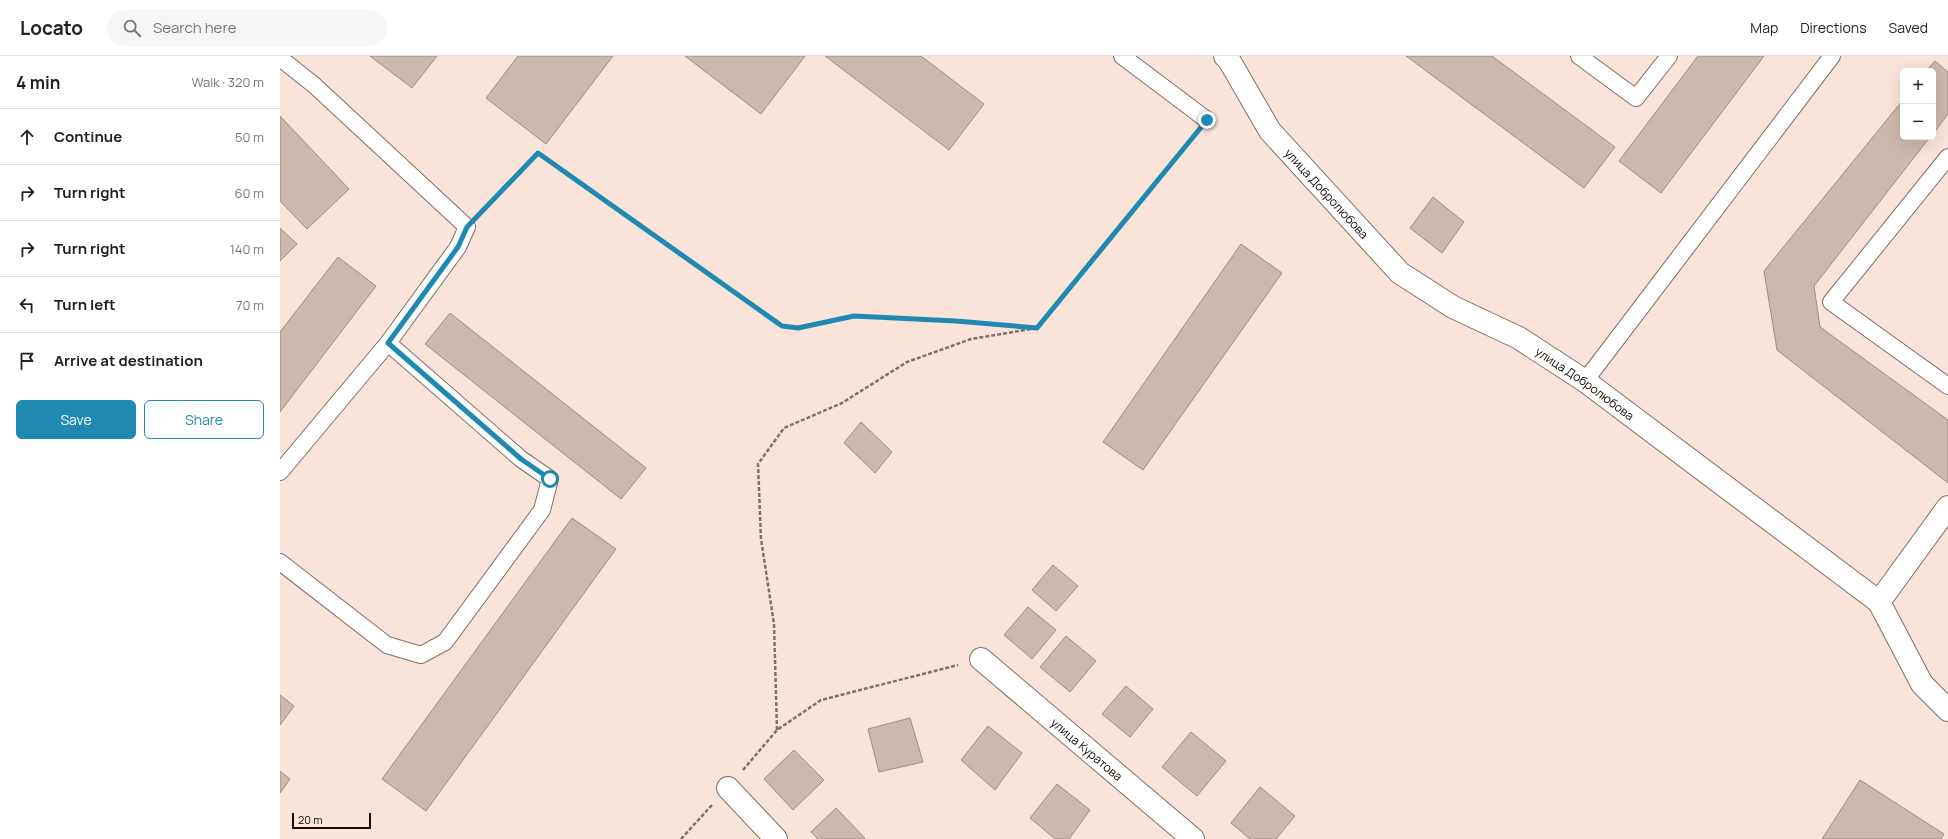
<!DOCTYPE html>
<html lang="en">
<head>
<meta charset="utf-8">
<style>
	:root { --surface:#fff; --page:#f6f6f6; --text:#222; --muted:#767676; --line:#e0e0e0; --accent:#1f89b1 }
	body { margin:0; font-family:Manrope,sans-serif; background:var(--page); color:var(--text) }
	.controls { position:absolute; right:12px; top:12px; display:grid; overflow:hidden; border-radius:6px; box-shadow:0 4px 16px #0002 }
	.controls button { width:36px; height:36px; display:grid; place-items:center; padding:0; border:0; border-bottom:1px solid var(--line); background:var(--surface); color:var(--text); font:20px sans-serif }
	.scale { position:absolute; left:12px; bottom:10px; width:79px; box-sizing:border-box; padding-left:4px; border:2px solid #130c08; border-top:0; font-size:11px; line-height:14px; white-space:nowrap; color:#130c08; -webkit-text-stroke:3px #fae4d9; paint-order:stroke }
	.stop { position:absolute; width:12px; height:12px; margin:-9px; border:3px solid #1f89b1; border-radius:50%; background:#fff }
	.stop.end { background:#1f89b1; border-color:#fff; box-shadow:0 1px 4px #0008 }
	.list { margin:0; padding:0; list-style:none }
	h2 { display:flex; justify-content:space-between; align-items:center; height:52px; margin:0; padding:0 16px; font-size:17px }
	h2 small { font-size:13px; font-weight:400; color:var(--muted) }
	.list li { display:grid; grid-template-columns:26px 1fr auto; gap:12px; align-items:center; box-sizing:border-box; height:56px; padding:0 16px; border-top:1px solid var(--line) }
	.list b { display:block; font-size:15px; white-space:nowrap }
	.list em { font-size:13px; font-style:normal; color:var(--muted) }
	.actions { display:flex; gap:8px; padding:12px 16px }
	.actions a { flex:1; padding:9px 0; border:1px solid var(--accent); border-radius:6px; text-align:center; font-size:14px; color:var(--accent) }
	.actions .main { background:var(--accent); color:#fff }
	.icon { flex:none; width:22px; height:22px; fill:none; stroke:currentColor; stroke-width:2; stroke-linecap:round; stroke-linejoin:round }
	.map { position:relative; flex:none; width:1668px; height:783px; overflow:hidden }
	header { display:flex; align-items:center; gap:24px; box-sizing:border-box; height:56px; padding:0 20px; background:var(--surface); border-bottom:1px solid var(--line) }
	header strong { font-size:19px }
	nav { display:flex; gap:22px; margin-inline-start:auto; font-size:14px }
	.search { width:280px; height:36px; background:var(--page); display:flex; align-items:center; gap:10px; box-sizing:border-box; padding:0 14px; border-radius:22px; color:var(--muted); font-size:15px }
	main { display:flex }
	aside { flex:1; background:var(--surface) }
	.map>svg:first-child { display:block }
	.building { fill:#cdb8ad; stroke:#9f8b81 }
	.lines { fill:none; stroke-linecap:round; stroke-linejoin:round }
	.service-casing { stroke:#826f65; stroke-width:18 }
	.minor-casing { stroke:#826f65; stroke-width:24 }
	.path { stroke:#7f716a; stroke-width:2.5; stroke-dasharray:4 2; stroke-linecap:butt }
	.service { stroke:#fff; stroke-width:16 }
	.minor { stroke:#fff; stroke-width:22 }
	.route { stroke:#1f89b1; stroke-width:5 }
	.labels { text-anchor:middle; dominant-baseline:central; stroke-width:4; stroke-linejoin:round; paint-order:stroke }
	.street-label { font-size:12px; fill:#130c08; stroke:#fae4d9 }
</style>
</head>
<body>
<header>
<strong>Locato</strong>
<div class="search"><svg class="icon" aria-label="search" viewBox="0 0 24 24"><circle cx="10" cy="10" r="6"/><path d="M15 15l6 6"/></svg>Search here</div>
<nav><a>Map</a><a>Directions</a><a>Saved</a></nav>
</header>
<main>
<aside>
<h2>4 min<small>Walk · 320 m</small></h2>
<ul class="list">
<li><svg class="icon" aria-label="ahead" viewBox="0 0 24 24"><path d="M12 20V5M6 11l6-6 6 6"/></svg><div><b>Continue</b></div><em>50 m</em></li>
<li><svg class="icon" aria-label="right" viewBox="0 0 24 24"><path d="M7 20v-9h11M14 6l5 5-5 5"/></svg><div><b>Turn right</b></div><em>60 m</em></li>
<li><svg class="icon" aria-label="right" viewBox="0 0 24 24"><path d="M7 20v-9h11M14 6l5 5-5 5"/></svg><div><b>Turn right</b></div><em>140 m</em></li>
<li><svg class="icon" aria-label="left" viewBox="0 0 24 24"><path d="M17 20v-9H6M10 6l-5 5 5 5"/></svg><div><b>Turn left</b></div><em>70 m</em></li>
<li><svg class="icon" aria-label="arrive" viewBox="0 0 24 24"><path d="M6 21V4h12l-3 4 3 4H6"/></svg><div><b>Arrive at destination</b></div></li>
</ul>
<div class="actions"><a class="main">Save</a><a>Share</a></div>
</aside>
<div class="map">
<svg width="1668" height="783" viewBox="0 0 1668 783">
	<rect width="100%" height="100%" fill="#fae4d9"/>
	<path class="building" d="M90,0H157L132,32Z
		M238,0H333L266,88L206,42Z
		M405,0H525L481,58Z
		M545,0H641L704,48L669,94Z
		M1126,0H1212L1335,91L1304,132Z
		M1418,0H1484L1381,137L1339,105Z
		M1655,5L1668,16V58L1653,78V15H1646Z
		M1623,44V81H1650L1534,230L1540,271L1668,364V427L1497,294L1484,215Z
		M0,60L69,133L27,173L0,145Z
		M1153,141L1184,166L1162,197L1130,172Z
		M0,172L17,188L0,205Z
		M961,188L1002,217L863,414L823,386Z
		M58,201L96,230L0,356V276Z
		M170,257L366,412L341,443L145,288Z
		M581,366L612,396L595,417L564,387Z
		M292,462L336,493L146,755L102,723Z
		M773,509L798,530L776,555L752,534Z
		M748,551L776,574L752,603L724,579Z
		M786,580L816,605L790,636L760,611Z
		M846,630L873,653L850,681L822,658Z
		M0,639L14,650L0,669Z
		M630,662L643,706L599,716L588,673Z
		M708,670L742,697L715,734L681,704Z
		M911,676L946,705L917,740L882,711Z
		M514,694L544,724L513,754L484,723Z
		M0,715L10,723L0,737Z
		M1580,724L1664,778L1661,783H1542Z
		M777,728L810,754L789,783H775L750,762Z
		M980,731L1015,760L996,783H970L951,767Z
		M556,752L585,782L583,783H538L531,776Z"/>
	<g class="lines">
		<defs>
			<path id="service" d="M842,0L927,64
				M1299,0L1356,42L1389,0
				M0,2L34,29L187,171L178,191L108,287L0,416
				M1668,101L1551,246L1668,330
				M1305,325L1552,0
				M0,506L107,589L141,599L165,586L262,454L270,423L241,403L108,287"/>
			<g id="minor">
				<path id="s1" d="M945,0L949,4L990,75L1120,217L1173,251L1239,282L1305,325L1599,546L1642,628L1668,654"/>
				<path d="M1599,546L1668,451"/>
				<path id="s2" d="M701,603L913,783"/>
				<path d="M448,732L496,783"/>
			</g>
		</defs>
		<use href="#service" class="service-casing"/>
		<use href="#minor" class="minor-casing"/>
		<path class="path" d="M202,156L258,97L502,270L518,272L574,260L676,265L752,272
			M497,674L494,568L481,483L478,408L504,372L562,347L627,306L691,283L757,272L913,81
			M463,714L497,674L541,644L678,609
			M401,783L432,749"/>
		<use href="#service" class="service"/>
		<use href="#minor" class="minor"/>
	</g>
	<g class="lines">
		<path class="route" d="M270,423L241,403L108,287L178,191L187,171L258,97L502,270L518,272L574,260L676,265L757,272L927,64"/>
	</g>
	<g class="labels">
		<g class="street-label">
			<text stroke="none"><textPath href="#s1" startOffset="172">улица Добролюбова</textPath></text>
			<text stroke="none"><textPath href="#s1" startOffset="496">улица Добролюбова</textPath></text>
			<text stroke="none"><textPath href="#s2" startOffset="139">улица Куратова</textPath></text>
		</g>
	</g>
</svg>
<div class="controls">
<button>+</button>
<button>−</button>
</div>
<div class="scale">20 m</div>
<div class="stop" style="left:270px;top:423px"></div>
<div class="stop end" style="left:927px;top:64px"></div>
</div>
</main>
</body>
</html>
